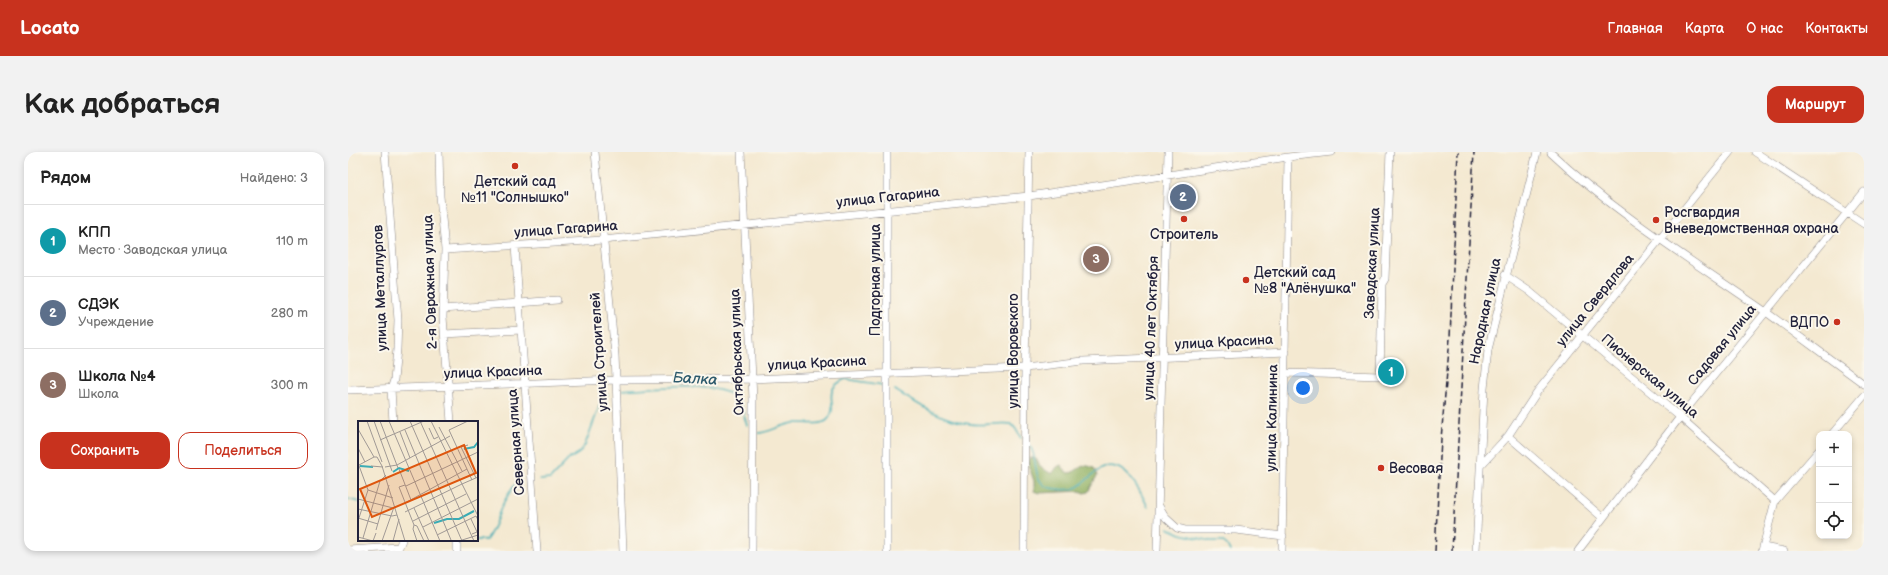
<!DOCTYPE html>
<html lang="ru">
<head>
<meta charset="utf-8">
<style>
	:root { --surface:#fff; --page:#f2f2f2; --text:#222; --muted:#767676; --line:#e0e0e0; --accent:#c8321e }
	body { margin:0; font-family:"Balsamiq Sans",sans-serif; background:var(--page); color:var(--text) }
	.controls { position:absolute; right:12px; bottom:12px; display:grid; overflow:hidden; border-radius:8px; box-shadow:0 2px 6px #0003 }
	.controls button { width:36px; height:36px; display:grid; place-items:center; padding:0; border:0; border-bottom:1px solid var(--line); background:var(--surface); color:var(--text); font:20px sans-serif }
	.you { position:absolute; left:955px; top:236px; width:14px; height:14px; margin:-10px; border:3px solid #fff; border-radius:50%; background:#1a73e8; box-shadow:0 0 0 6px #1a73e833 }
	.badge { display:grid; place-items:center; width:26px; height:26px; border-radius:50%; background:var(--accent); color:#fff; font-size:13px; font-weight:700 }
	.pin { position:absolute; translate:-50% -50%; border:2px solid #fff; box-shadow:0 1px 4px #0006 }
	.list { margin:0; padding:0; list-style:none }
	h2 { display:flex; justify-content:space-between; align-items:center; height:52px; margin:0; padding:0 16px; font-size:17px }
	h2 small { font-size:13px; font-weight:400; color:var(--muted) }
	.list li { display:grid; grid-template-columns:26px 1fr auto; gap:12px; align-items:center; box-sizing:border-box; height:72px; padding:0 16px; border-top:1px solid var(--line) }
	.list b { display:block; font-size:15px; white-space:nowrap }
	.list p { margin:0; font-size:13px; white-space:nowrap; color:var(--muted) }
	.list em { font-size:13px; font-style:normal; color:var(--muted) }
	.actions { display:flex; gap:8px; padding:12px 16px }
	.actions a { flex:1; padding:9px 0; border:1px solid var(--accent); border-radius:12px; text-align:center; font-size:14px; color:var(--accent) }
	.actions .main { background:var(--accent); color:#fff }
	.icon { flex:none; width:22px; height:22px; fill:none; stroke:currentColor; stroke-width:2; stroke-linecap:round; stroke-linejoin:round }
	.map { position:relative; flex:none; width:1516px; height:399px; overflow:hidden; border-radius:12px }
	header { display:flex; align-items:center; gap:24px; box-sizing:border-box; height:56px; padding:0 20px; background:var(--accent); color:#fff }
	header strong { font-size:19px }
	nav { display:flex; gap:22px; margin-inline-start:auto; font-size:14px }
	.intro { display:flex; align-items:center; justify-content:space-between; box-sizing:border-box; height:96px; padding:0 24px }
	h1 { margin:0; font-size:28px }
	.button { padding:10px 18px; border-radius:12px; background:var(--accent); color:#fff; font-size:14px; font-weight:700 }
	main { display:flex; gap:24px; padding:0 24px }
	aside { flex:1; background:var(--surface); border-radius:12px; box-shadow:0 2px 6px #0003 }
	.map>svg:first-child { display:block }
	.forest { fill:#92b164; stroke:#5a6a50 }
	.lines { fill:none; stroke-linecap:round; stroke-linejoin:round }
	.stream { stroke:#3aacb5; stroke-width:1.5 }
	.minor-casing { stroke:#8b8686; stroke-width:8 }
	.minor { stroke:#fff; stroke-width:7 }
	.rail { stroke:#22223b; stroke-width:1.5; stroke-dasharray:6 3; stroke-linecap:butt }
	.poi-dot { fill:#c8321e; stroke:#fbf7ec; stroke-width:1.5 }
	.labels { text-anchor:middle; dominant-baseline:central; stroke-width:4; stroke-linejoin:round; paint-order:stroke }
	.poi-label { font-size:14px; fill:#22223b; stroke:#fbf7ec; text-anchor:start }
	.street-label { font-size:14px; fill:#22223b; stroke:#fbf7ec }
	.water-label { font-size:15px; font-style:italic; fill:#2c596c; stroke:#fbf7ec }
	.inset-river { fill:none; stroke:#3aacb5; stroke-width:2 }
	.inset-road { fill:none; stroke:#a09995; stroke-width:1 }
	.view { fill:#de560e; fill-opacity:0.15; stroke:#de560e; stroke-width:2 }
	.inset-edge { fill:none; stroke:#22223b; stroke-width:2 }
</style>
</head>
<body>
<header>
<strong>Locato</strong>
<nav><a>Главная</a><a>Карта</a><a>О нас</a><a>Контакты</a></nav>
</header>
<div class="intro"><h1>Как добраться</h1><a class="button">Маршрут</a></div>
<main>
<aside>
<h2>Рядом<small>Найдено: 3</small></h2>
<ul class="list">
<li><span class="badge" style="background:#0f9aa8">1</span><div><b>КПП</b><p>Место · Заводская улица</p></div><em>110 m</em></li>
<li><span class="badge" style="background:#5c6f8a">2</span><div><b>СДЭК</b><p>Учреждение</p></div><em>280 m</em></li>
<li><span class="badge" style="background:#8d6e63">3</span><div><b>Школа №4</b><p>Школа</p></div><em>300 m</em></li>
</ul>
<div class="actions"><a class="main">Сохранить</a><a>Поделиться</a></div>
</aside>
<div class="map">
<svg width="1516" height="399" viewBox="0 0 1516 399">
	<rect width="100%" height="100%" fill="#fbf7ec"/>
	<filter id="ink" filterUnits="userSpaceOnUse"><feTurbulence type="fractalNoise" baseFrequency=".025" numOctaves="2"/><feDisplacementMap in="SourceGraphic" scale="8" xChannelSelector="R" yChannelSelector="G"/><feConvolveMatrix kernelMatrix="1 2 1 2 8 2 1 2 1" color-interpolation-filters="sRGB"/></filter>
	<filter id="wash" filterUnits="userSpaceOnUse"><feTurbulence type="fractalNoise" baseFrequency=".012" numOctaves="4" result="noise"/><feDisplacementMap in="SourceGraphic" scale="16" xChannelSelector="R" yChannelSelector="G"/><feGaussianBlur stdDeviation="0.9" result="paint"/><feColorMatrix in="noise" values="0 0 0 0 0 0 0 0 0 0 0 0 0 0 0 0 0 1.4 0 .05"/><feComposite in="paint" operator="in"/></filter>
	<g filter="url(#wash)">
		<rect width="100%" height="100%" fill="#f4e9d1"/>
		<path class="forest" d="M681,306H688L692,315L704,322L709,315L713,313C715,315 716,317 717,319C723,325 730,315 736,314C739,313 743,315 746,316L749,324L740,340L736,341L732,339L691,341L686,339V329L681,315Z"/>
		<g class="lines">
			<path class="stream" d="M274,238C298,236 373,228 389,247C394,253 396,265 399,273
				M547,238C571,253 594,268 623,272C632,274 656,270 662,272C669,275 669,281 673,286
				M410,281C418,282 436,271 448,271C457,270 475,275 481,266C491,252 472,239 497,227L535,233
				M679,291C692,302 682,326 699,335C702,336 707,337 711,337C731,340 733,331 748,320C774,300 791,337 800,355
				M192,328L202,327L221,307L231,301L237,293L253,250L260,242
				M0,347L11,350
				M820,376L833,382L863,389H874L879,393L882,399
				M128,388H138C146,378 148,368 153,356C158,345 164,336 172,327"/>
		</g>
	</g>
	<g filter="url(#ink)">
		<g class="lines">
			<defs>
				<path id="minor" d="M37,0L50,168L49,197L46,228L43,237L45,270
					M91,0L92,44L97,98L95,165L103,270
					M247,0L267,203L275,399
					M393,0L405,247L404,399
					M539,0V399
					M1407,0L1516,72
					M1203,1C1268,62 1345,109 1418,160C1451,184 1483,208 1516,232
					M167,94L189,399
					M97,98L255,88L681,44L940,5L984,0
					M1157,123L1181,139L1332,265L1427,349
					M95,157L209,148
					M96,182L173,178
					M938,221L1032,224L1034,132L1037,127L1042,0
					M0,238L267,228L404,227L677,216L735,209L938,200
					M1484,282L1516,244
					M1160,284L1255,366
					M1134,312L1160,284L1189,240L1382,0
					M811,354L818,366L829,376L837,378H888L935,384
					M109,388V399
					M1415,395L1436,399
					M0,398L51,395L54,388
					M676,399L677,216L681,0
					M809,399L820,0
					M934,399L940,5
					M1128,399L1136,237L1140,198L1189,0
					M1230,399L1332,265L1516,40
					M1414,399L1427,349L1471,298"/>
			</defs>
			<use href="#minor" class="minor-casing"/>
			<use href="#minor" class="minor"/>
			<path class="rail" d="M1087,399L1093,287L1102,186L1110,0
				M1104,399L1126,0"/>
		</g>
	</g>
	<g class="poi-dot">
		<circle cx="167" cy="14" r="4"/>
		<circle cx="836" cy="67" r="4"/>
		<circle cx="1308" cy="68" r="4"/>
		<circle cx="898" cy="128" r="4"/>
		<circle cx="1489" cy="170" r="4"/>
		<circle cx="1033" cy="316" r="4"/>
	</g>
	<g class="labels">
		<g class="poi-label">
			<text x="167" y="29" text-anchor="middle">Детский сад<tspan x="167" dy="16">№11 "Солнышко"</tspan></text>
			<text x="1316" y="60">Росгвардия<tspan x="1316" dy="16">Вневедомственная охрана</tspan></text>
			<text x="836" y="82" text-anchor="middle">Строитель</text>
			<text x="906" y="120">Детский сад<tspan x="906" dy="16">№8 "Алёнушка"</tspan></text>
			<text x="1481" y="170" text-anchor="end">ВДПО</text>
			<text x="1041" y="316">Весовая</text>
		</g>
		<g class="street-label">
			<text transform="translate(540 45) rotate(-6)">улица Гагарина</text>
			<text transform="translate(218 77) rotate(-4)">улица Гагарина</text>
			<text transform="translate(1024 111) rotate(-87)">Заводская улица</text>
			<text transform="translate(527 128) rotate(-90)">Подгорная улица</text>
			<text transform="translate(82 130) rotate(-92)">2-я Овражная улица</text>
			<text transform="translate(32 136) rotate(-92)">улица Металлургов</text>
			<text transform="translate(1247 148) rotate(-51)">улица Свердлова</text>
			<text transform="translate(1137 159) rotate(-78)">Народная улица</text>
			<text transform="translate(803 176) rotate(-88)">улица 40 лет Октября</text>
			<text transform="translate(876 190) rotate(-3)">улица Красина</text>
			<text transform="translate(1374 193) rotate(-51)">Садовая улица</text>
			<text transform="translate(665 199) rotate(-90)">улица Воровского</text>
			<text transform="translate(251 200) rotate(-94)">улица Строителей</text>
			<text transform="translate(389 200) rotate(-92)">Октябрьская улица</text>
			<text transform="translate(469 211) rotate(-3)">улица Красина</text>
			<text transform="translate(145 220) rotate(-2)">улица Красина</text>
			<text transform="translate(1302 224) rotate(40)">Пионерская улица</text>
			<text transform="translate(924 266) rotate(-89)">улица Калинина</text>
			<text transform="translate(168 290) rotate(-94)">Северная улица</text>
		</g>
		<g class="water-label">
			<text transform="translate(347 227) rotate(3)">Балка</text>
		</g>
	</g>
	<g transform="translate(10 269)">
		<rect width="120" height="120" fill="#f4e9d1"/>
		<path class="inset-river" d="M106,28L116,26L120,21M2,45L15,46M35,51L41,47L51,50M76,102L89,98H101L116,90"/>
		<path class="inset-road" d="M9,0L24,41M16,0L34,50M22,0L40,47M31,0L82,120M52,0L104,120M62,0L116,120M110,0L91,9L114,59M81,6L104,50M71,7L76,18L80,16M0,8L16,36H19L24,45L47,120M47,9L93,119M42,11L52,37M22,19L66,0M110,24L103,26L118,57M0,27L7,41M0,42L10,69L0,100M1,44L16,36M13,45L25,46M27,46L39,44L92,15M41,48L53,79M120,56L104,63L120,95M47,64L41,66L56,104L55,108L59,120M48,65L120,31M10,69L35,77M0,78L35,87M47,82L109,48M56,87L71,120M0,88L34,95L39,94M47,91L104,63L73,0M0,97L20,103M113,98L119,111L114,113M55,100L108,73M56,104L59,105L66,120M65,106L120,78M18,109L31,64M79,114L118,95L120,99M0,116L15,120L18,112M5,117L22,60L28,54M24,120L36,86M35,120L41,98M101,120L120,114"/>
		<path class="view" d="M106,24L118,52L14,96L2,68Z"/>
		<rect width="120" height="120" class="inset-edge"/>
	</g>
</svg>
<div class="controls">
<button>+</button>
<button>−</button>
<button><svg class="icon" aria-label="locate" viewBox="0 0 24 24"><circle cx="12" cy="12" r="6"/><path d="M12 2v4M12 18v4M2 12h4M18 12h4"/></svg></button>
</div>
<div class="you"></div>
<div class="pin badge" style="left:1043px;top:220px;background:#0f9aa8">1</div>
<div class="pin badge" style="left:835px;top:45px;background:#5c6f8a">2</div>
<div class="pin badge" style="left:748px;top:107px;background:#8d6e63">3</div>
</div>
</main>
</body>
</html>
